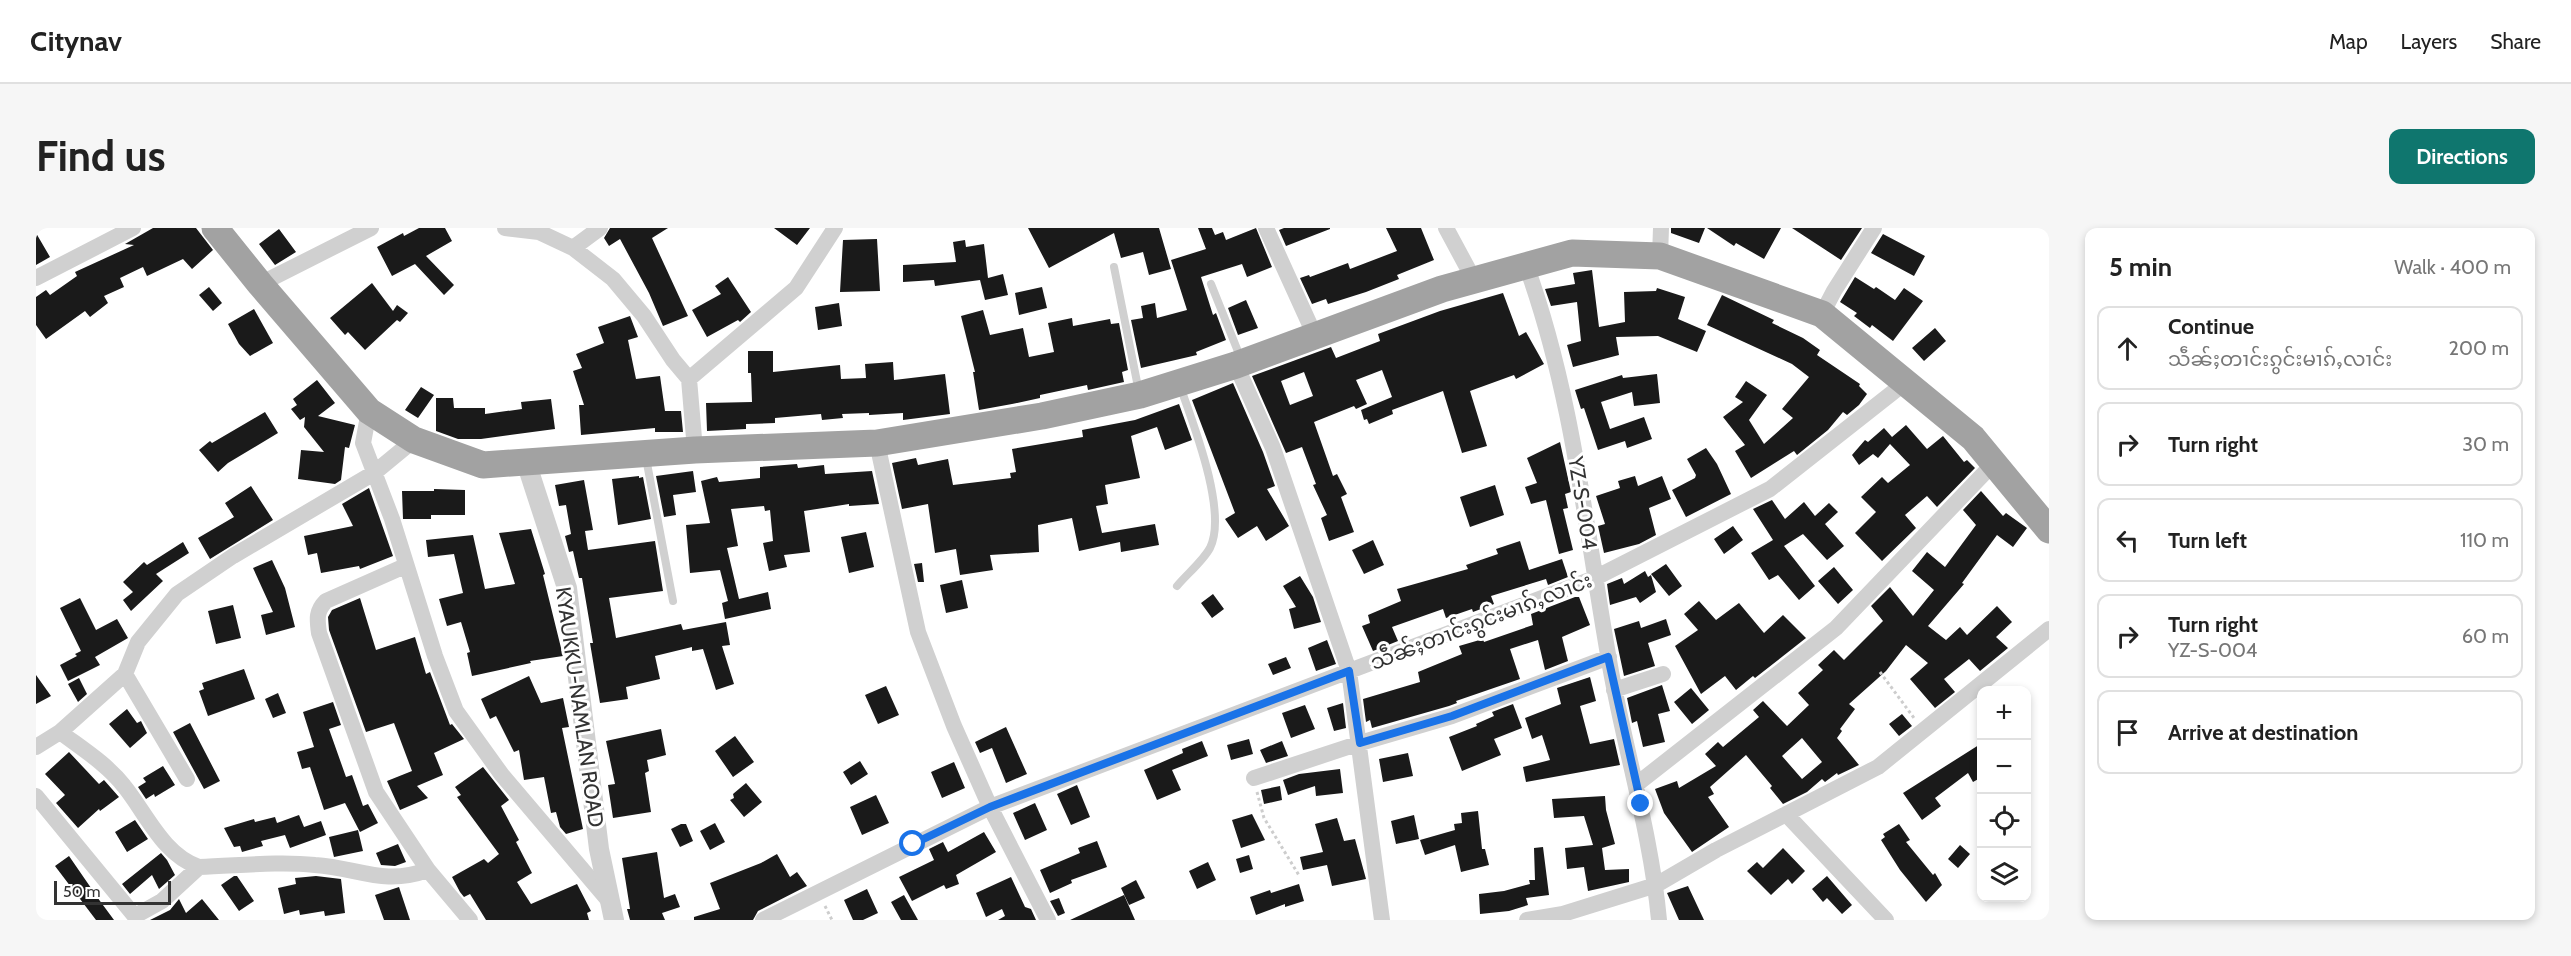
<!DOCTYPE html>
<html lang="en">
<head>
<meta charset="utf-8">
<style>
	:root { --surface:#fff; --page:#f6f6f6; --text:#222; --muted:#767676; --line:#e0e0e0; --accent:#0f766e }
	body { margin:0; font-family:Cabin,"Noto Sans Myanmar",sans-serif; background:var(--page); color:var(--text) }
	.controls { position:absolute; right:18px; bottom:18px; display:grid; overflow:hidden; border-radius:12px; box-shadow:0 3px 9px #0003 }
	.controls button { width:54px; height:54px; display:grid; place-items:center; padding:0; border:0; border-bottom:2px solid var(--line); background:var(--surface); color:var(--text); font:30px sans-serif }
	.scale { position:absolute; left:18px; bottom:15px; width:117px; box-sizing:border-box; padding-left:6px; border:3px solid #333; border-top:0; font-size:16px; line-height:21px; white-space:nowrap; color:#333; -webkit-text-stroke:4px #fff; paint-order:stroke }
	.stop { position:absolute; width:18px; height:18px; margin:-14px; border:4px solid #1a73e8; border-radius:50%; background:#fff }
	.stop.end { background:#1a73e8; border-color:#fff; box-shadow:0 2px 6px #0008 }
	.list { margin:0; padding:0; list-style:none }
	h2 { display:flex; justify-content:space-between; align-items:center; height:78px; margin:0; padding:0 24px; font-size:26px }
	h2 small { font-size:20px; font-weight:400; color:var(--muted) }
	.list li { display:grid; grid-template-columns:39px 1fr auto; gap:18px; align-items:center; box-sizing:border-box; height:84px; margin:0 12px 12px; padding:0 12px; border:2px solid var(--line); border-radius:12px }
	.list b { display:block; font-size:22px; white-space:nowrap }
	.list p { margin:0; font-size:20px; white-space:nowrap; color:var(--muted) }
	.list em { font-size:20px; font-style:normal; color:var(--muted) }
	.icon { flex:none; width:33px; height:33px; fill:none; stroke:currentColor; stroke-width:2; stroke-linecap:round; stroke-linejoin:round }
	.map { position:relative; flex:none; width:2013px; height:692px; overflow:hidden; border-radius:12px }
	header { display:flex; align-items:center; gap:36px; box-sizing:border-box; height:84px; padding:0 30px; background:var(--surface); border-bottom:2px solid var(--line) }
	header strong { font-size:28px }
	nav { display:flex; gap:33px; margin-inline-start:auto; font-size:21px }
	.intro { display:flex; align-items:center; justify-content:space-between; box-sizing:border-box; height:144px; padding:0 36px }
	h1 { margin:0; font-size:42px }
	.button { padding:15px 27px; border-radius:12px; background:var(--accent); color:#fff; font-size:21px; font-weight:700 }
	main { display:flex; gap:36px; padding:0 36px }
	aside { flex:1; background:var(--surface); border-radius:12px; box-shadow:0 3px 9px #0003 }
	.map>svg:first-child { display:block }
	.building { fill:#1a1a1a; fill-rule:evenodd }
	.lines { fill:none; stroke-linecap:round; stroke-linejoin:round }
	.path { stroke:#cdcdcd; stroke-width:3; stroke-dasharray:3 3; stroke-linecap:butt }
	.service { stroke:#d0d0d0; stroke-width:8 }
	.minor { stroke:#d0d0d0; stroke-width:16 }
	.tertiary { stroke:#d0d0d0; stroke-width:20 }
	.trunk { stroke:#a2a2a2; stroke-width:27 }
	.route { stroke:#1a73e8; stroke-width:8 }
	.labels { text-anchor:middle; dominant-baseline:central; stroke-width:6; stroke-linejoin:round; paint-order:stroke }
	.street-label { font-size:21px; fill:#333; stroke:#fff }
</style>
</head>
<body>
<header>
<strong>Citynav</strong>
<nav><a>Map</a><a>Layers</a><a>Share</a></nav>
</header>
<div class="intro"><h1>Find us</h1><a class="button">Directions</a></div>
<main>
<div class="map">
<svg width="2013" height="692" viewBox="0 0 2013 692">
	<rect width="100%" height="100%" fill="#fff"/>
	<path class="building" d="M117,0H160L177,22L156,41L147,31L111,48L107,39L84,50L88,59L68,68L72,75L54,89L49,83L10,111L0,97V69L10,62L14,67L41,48L39,44L98,17L89,16Z
		M383,0H409L416,13L390,28L418,57L408,67L379,36L356,48L341,19L367,5L368,8Z
		M574,0H632L616,10L652,88L627,98L613,65L584,11L573,18L568,10Z
		M738,0H774L761,17Z
		M992,0H1123L1135,41L1113,47L1107,24L1085,30L1078,5L1013,40Z
		M1162,0H1176L1179,7L1187,4L1190,12L1220,0L1236,39L1211,49L1206,36L1165,49L1177,87L1180,85L1190,112L1160,124L1161,127L1105,140L1095,92L1107,90L1105,78L1119,75L1121,90L1151,82L1135,32L1170,21Z
		M1248,0H1294V1L1250,18L1243,2Z
		M1350,0H1385L1398,32L1361,47L1363,51L1330,64L1292,76L1290,71L1276,76L1264,50L1273,47L1274,49L1312,35L1314,41L1361,23Z
		M1635,0H1669L1663,15L1635,5Z
		M1671,0H1745L1728,31L1700,15L1698,18Z
		M1756,0H1826L1805,32Z
		M243,1L260,24L239,37L223,16Z
		M0,5L14,29L0,37Z
		M1847,6L1889,28L1878,48L1835,25Z
		M841,11L844,63L804,64L807,12Z
		M929,12L930,19L948,16L952,50L967,46L972,67L949,72L944,52L899,58L898,52L867,54V37L920,34L917,14Z
		M1556,42L1563,99L1589,94L1588,64L1620,63L1621,60L1649,69L1642,91L1670,103L1661,124L1622,108L1580,109L1583,127L1537,139L1531,117L1545,113L1541,74L1515,78L1509,61L1539,56L1537,45Z
		M692,49L715,84L704,94L702,92L671,109L656,82L685,66L679,58Z
		M1819,49L1838,61L1840,59L1859,72L1868,60L1887,73L1857,113L1836,97L1834,100L1818,88L1821,85L1804,74Z
		M336,55L357,83L361,77L372,85L364,94L361,92L329,122L312,104L309,107L294,90Z
		M173,59L186,75L177,83L163,67Z
		M1006,59L1011,80L983,87L979,65Z
		M1467,65L1483,108L1490,104L1508,136L1480,151L1478,147L1434,163L1451,218L1426,225L1407,163L1356,182L1357,186L1333,196L1331,191L1328,192L1325,182L1356,169L1346,142L1320,152L1331,176L1320,181L1318,178L1278,194L1297,248L1301,246L1311,266L1305,269L1318,304L1293,313L1285,290L1291,287L1277,257L1280,256L1266,219L1250,225L1216,148L1295,119L1300,130L1344,113L1342,106L1404,83ZM1268,144L1277,168L1254,177L1245,153Z
		M1686,67L1738,92L1736,95L1767,110L1784,122L1781,127L1824,156L1823,158L1831,166L1823,177L1811,187L1807,184L1792,202L1761,227L1758,223L1715,250L1699,223L1709,217L1687,189L1707,174L1699,169L1710,153L1731,167L1713,192L1728,216L1757,190L1746,181L1773,149L1756,136L1671,97Z
		M1210,72L1222,100L1202,107L1192,80Z
		M803,75L806,98L782,102L779,79Z
		M218,81L237,115L214,128L203,116L192,96Z
		M947,82L954,107L987,100L993,129L1018,124L1012,95L1036,90L1037,98L1074,91L1075,96L1083,95L1092,142L1086,144L1088,154L1052,162L1051,157L1004,167V170L976,176L943,182L937,144H939L925,88Z
		M594,88L602,109L592,112L600,151L624,148L629,183H645L647,204H619V200L545,207L543,177H548L537,143L546,140L540,126L568,115L562,99Z
		M1899,100L1910,113L1888,133L1876,120Z
		M712,123H737V144L804,137L805,151L830,150L829,136L857,134L858,152L909,146L914,186L867,192V185L833,187V185L806,186L807,190L786,192L785,186L739,190V195L710,196V201L671,203L670,175L716,174L715,145H712Z
		M1621,146L1624,175L1598,178L1596,164L1565,174L1574,201L1608,189L1616,211L1591,220L1589,213L1562,222L1548,180L1545,181L1539,162L1586,147L1587,150Z
		M281,152L299,175L282,188L319,197L313,220L309,219L305,252L299,256L262,251L265,222L288,224L268,199L269,189L264,192L255,181L261,177L257,171Z
		M1197,155L1227,224L1239,258L1231,261L1253,298L1230,313L1221,298L1202,310L1189,291L1199,285L1156,172Z
		M385,159L398,167L382,190L369,182Z
		M400,170H417L418,180H449V186L486,181L485,174L515,171L519,201L445,211H422L400,203Z
		M1143,176L1156,212L1129,222L1121,199L1095,208L1104,250L1069,257L1072,276L1060,278L1066,305L1119,296L1123,317L1085,324L1084,314L1043,323L1036,290L1002,297L1003,324L954,327L957,342L924,347L920,321L899,325L892,276L866,281L856,235L880,230L882,237L912,231L917,257L975,250L974,245L980,244L976,221L1047,209L1046,202L1099,192Z
		M229,184L242,205L192,235L182,244L163,222L174,213L176,215Z
		M1870,197L1891,221L1907,208L1928,234L1931,232L1939,240L1901,279L1891,268L1869,287L1880,300L1846,333L1819,305L1840,284L1825,269L1846,249L1852,255L1874,237L1854,216L1842,230L1837,226L1823,237L1816,227L1829,212L1832,214L1848,200L1856,209Z
		M1524,214L1535,264L1529,266L1532,280L1527,281L1537,322L1523,326L1510,272L1495,276L1489,259L1501,255L1491,230Z
		M1670,220L1681,236L1695,266L1650,289L1636,262L1659,250L1660,247L1651,231Z
		M761,236L762,240L788,237L789,246L836,243L843,276L813,278V276L768,283L774,324L748,327L751,339L733,343L727,315L737,313L734,282L729,283L728,278L695,281L702,318L691,320L703,371L732,364L735,381L689,391L686,375L692,373L684,342L654,345L650,297L674,295L665,253L681,249L683,254L724,250V239Z
		M657,243L660,264L637,267L640,287L628,289L620,248Z
		M603,248V250L607,249L615,291L582,297L576,251Z
		M1599,248L1602,258L1626,248L1635,271L1613,280L1620,307L1603,316L1568,325L1562,298L1569,296L1560,268L1584,260L1582,253Z
		M548,252L557,302L549,303L552,322L619,313L627,363L573,370L580,410L645,396L647,402L690,394L694,417L686,418L698,456L680,462L667,421L656,423V419L619,428L624,451L590,459L592,471L564,475L554,415H557L546,350H543L537,323L533,324L529,308L535,306L530,277L523,278L519,257Z
		M1459,257L1468,287L1434,299L1424,269Z
		M215,258L237,292L174,331L162,310L198,289L189,275Z
		M333,260L357,328L324,341L323,338L285,345L281,325L272,327L268,308L317,298L306,276Z
		M398,261L429,262V287H395V291H367L366,263H398Z
		M1945,263L1967,288L1970,285L1991,300L1977,319L1961,307L1926,355L1928,356L1892,398L1910,412L1924,399L1931,407L1961,378L1976,394L1960,409L1972,420L1944,443L1933,431L1908,451L1919,464L1899,480L1874,451L1892,435L1870,417L1850,443L1813,476L1819,481L1804,501L1806,503L1801,510L1823,537L1802,547L1801,545L1789,554L1786,551L1771,564L1747,576L1734,560L1736,558L1710,527L1674,559L1678,566L1672,569L1693,599L1656,624L1628,585L1619,561L1641,553L1643,560L1680,538L1669,526L1682,514L1687,519L1723,489L1717,482L1727,473L1751,498L1773,477L1762,465L1787,442L1782,437L1798,422L1808,432L1847,393L1835,378L1854,359L1877,388L1898,362L1876,343L1891,324L1909,339L1940,297L1927,282ZM1766,510L1786,534L1766,551L1746,528Z
		M1736,272L1749,291L1768,274L1779,288L1793,275L1802,284L1789,296L1808,318L1791,332L1767,306L1748,318L1779,358L1763,372L1742,347L1733,352L1715,325L1737,312L1717,281Z
		M1697,298L1707,312L1688,326L1678,311Z
		M495,301L509,346L507,347L527,428L494,433L495,435L436,448L431,425L434,424L425,394L411,398L403,371L427,365L418,326L392,329L390,312L437,307L449,361L479,356L463,305Z
		M830,304L838,339L813,345L805,309Z
		M1337,312L1348,337L1328,346L1316,322Z
		M1484,313L1493,342L1526,331L1532,349L1512,357L1510,351L1455,368L1458,376L1437,384L1436,381L1410,390L1407,381L1356,399L1362,413L1337,423L1326,398L1334,395L1332,387L1365,373L1361,361L1432,341L1430,337L1462,326L1460,321Z
		M147,314L153,325L120,346L127,353L95,383L87,372L97,364L87,354L108,334L111,337Z
		M236,332L249,360L259,399L230,407L225,387L237,384L217,340Z
		M886,335L888,354H882L878,336Z
		M1630,336L1646,358L1633,368L1615,346Z
		M1798,339L1817,362L1802,376L1782,353Z
		M1609,343L1612,349L1615,347L1620,364L1604,375L1600,369L1574,377L1571,356L1586,350L1588,356Z
		M1264,348L1277,369L1285,394L1258,401L1253,381L1260,379L1247,358Z
		M926,352L932,380L910,385L904,357Z
		M1177,366L1188,381L1176,390L1165,375Z
		M1539,369H1543L1554,397L1526,409L1532,433L1509,442L1502,412L1474,421L1484,451L1420,473L1421,475L1413,478L1336,500L1334,492L1330,494L1327,471L1384,454L1382,444L1426,426L1423,418L1447,411L1448,414L1497,397L1495,386Z
		M44,370L60,402L81,391L92,410L59,429L64,437L32,453L24,437L41,428L39,426L45,423L24,380Z
		M324,370L340,422L379,409L390,446L394,444L414,497L416,496L428,511L398,525L407,547L381,558L392,570L364,582L351,553L376,543L358,495L330,504L293,402L292,389L296,382Z
		M1663,373L1680,392L1703,375L1728,405L1747,387L1770,410L1719,450L1717,448L1700,462L1689,448L1665,466L1639,418L1662,402L1648,386Z
		M197,377L205,410L180,416L172,383Z
		M1630,391L1635,407L1612,415L1619,438L1588,448L1578,401L1603,393L1605,400Z
		M1291,412L1300,436L1280,443L1272,420Z
		M1250,429L1255,440L1237,447L1232,436Z
		M208,441L219,471L172,488L163,463L168,461L166,455Z
		M0,447L15,468L0,476Z
		M493,448L505,475L527,470L533,499L526,500L547,601L530,606L524,599L520,584L515,585L508,549L488,552L483,522L478,524L460,488L454,491L445,471Z
		M1554,449L1560,473L1544,478L1554,516L1578,511L1584,537L1490,554L1487,539L1514,532L1506,507L1496,511L1489,490L1525,476L1521,460Z
		M43,450L51,466L42,474L32,456Z
		M1626,457L1634,483L1622,486L1629,514L1607,519L1601,493L1596,495L1591,470Z
		M850,458L863,487L842,496L829,467Z
		M1655,460L1673,482L1656,496L1638,474Z
		M242,465L250,485L237,490L229,471Z
		M297,474L305,497L293,501L310,549L316,547L327,578L332,576L342,595L324,604L309,575L288,582L274,539L266,541L261,524L278,519L267,484Z
		M1307,475L1310,500L1298,503L1291,480Z
		M1477,476L1486,500L1458,511L1465,527L1426,543L1413,509L1441,498L1440,496L1458,488L1456,484Z
		M1269,477L1279,501L1255,510L1246,485Z
		M91,481L101,495L105,493L111,505L94,520L73,496Z
		M1866,486L1876,498L1863,508L1853,496Z
		M154,495L184,553L168,561L137,504Z
		M970,499L991,546L970,555L956,520L944,525L939,514Z
		M625,501L630,527L611,532L613,543L609,545L615,584L577,590L572,557L579,556L570,513Z
		M699,508L718,534L697,549L679,523Z
		M1213,511L1217,526L1195,532L1191,517Z
		M1166,513L1172,528L1136,542L1145,562L1121,572L1108,542L1147,525L1146,521Z
		M1246,513L1252,528L1230,535L1224,522Z
		M1946,515V549L1937,554L1932,545L1899,570L1905,578L1886,592L1867,565Z
		M33,524L63,556L68,552L83,569L64,583L63,581L42,600L20,575L29,567L9,546Z
		M1372,525L1377,548L1347,554L1343,531Z
		M824,533L832,546L815,557L807,544Z
		M918,534L929,560L906,570L895,544Z
		M127,538L139,557L119,569L118,566L110,571L102,559L110,554L107,550Z
		M447,539L473,572L465,578L483,612L480,614L496,645L481,654L495,676L541,656L555,683L551,685L553,692H450L434,666L428,669L424,664L416,649L448,631L452,635L463,626L421,569L425,567L419,559Z
		M1304,541L1307,565L1280,568L1279,558L1252,567L1247,552L1263,546Z
		M710,555L726,574L708,589L694,572L698,570L697,566Z
		M1041,557L1054,589L1035,597L1021,566Z
		M1244,558L1246,572L1228,576L1225,562Z
		M840,567L853,595L826,607L814,579Z
		M1569,568L1570,582L1579,616L1566,620L1569,642L1593,641V654L1552,663L1548,639L1531,641L1529,620L1557,617L1548,588L1518,590L1516,571Z
		M999,575L1011,602L989,612L977,585Z
		M1442,583L1446,621H1449L1453,637L1425,644L1419,617L1389,627L1384,612L1419,602L1418,596L1426,595L1425,585Z
		M1216,586L1229,612L1205,620L1196,592Z
		M263,587L268,599L285,593L290,607L254,620L249,607L225,613L227,618L206,624L204,618L198,619L188,600L218,591L219,594L239,589L241,595Z
		M1378,587L1383,611L1360,616L1355,593Z
		M1301,590L1308,613L1319,611L1330,651L1296,658L1291,637L1267,642L1264,629L1287,624L1279,596Z
		M99,592L112,611L91,624L79,604Z
		M679,595L689,614L674,622L664,603Z
		M645,596H650L657,613L644,619L635,601Z
		M1863,596L1874,612L1870,614L1897,647L1899,645L1906,657L1890,674L1864,642L1845,612L1849,609L1847,606Z
		M322,602L327,623L298,629L293,609Z
		M948,604L960,624L920,647L923,656L910,661L908,657L876,673L863,649L898,632L893,621L907,614L912,624Z
		M1061,613L1071,639L1035,652L1036,655L1014,665L1004,642L1044,625L1042,620Z
		M362,616L370,634L359,638L345,637L340,625Z
		M1924,617L1934,626L1922,640L1912,631Z
		M1507,619L1513,667L1490,670L1492,677L1473,683L1444,686L1443,666L1468,663L1494,656L1493,652H1499L1498,620Z
		M1747,620L1769,643L1756,656L1752,651L1735,667L1711,643L1721,634L1727,640Z
		M621,624L628,670L639,666L644,679L626,685L629,692H594L591,681H594L586,630Z
		M125,625L131,632L139,647L123,661L116,647L94,666L86,656Z
		M741,626L754,649L761,644L771,658L722,683L717,692H658V689L684,681L674,655L725,635Z
		M1213,627L1217,641L1204,645L1200,631Z
		M33,628L64,673L78,692H60L19,638Z
		M1172,634L1180,652L1161,661L1153,643Z
		M198,648H201L218,673L203,683L185,657Z
		M280,648L305,651L309,685L289,688L288,683L264,687L263,682L248,686L242,660L260,656L259,650Z
		M1791,648L1816,677L1806,686L1791,670L1787,674L1776,661Z
		M975,649L989,679L995,681L1000,692H962L969,688L966,681L950,689L940,665Z
		M1100,652L1109,670L1093,677L1085,660Z
		M1263,656L1268,673L1249,679V676L1220,687L1214,669L1234,662L1235,665Z
		M1652,658L1668,692H1643L1631,665Z
		M363,659L374,692H348L339,667Z
		M831,661L842,685L827,692H817L808,672Z
		M868,667L882,692H865L855,674Z
		M1088,667L1099,692H1034Z
		M1023,670L1029,685L1022,688L1014,673Z
		M143,671L150,685L166,671L183,692H114L134,682Z"/>
	<g class="lines">
		<path class="path" d="M1844,444L1878,490
			M1221,564L1228,590L1264,649
			M789,678L796,692"/>
		<path class="service" d="M1078,39L1103,164
			M1175,56L1205,131
			M610,230L637,373
			M1141,358C1151,346 1167,333 1174,320C1192,284 1157,195 1144,158"/>
		<path class="minor" d="M469,0L503,4L537,20L577,51L608,88L637,132L653,151
			M1230,0L1279,108
			M1410,0L1438,52
			M537,20L564,0
			M1624,28L1625,0
			M1490,37C1537,166 1550,304 1574,438C1589,523 1615,605 1623,692
			M0,50L97,0
			M224,56L335,0
			M1786,86L1798,63L1838,0
			M1200,137L1237,220L1313,443L1346,692
			M333,183L327,215L356,291L399,428L420,483L466,547L573,673
			M841,215L882,404L918,498L954,579L1012,692
			M659,222L653,151L760,60L799,0
			M369,338L290,373C280,383 281,391 283,405L340,564L392,642L434,692
			M89,446L151,551
			M1578,462L1627,446
			M24,504C45,520 71,536 88,558C110,585 127,627 163,639C201,638 241,633 279,637C323,640 347,658 392,642
			M0,519L24,504L89,446L102,414L141,366L197,328L338,245L378,212
			M1218,550L1324,515L1416,488L1573,429
			M1601,556L1800,400L1957,236
			M0,568L102,692
			M1750,586L1850,692
			M99,688L126,673L163,639
			M727,692L954,579L1559,350L1734,261L1870,154
			M1491,692L1527,686L1620,657L1680,622L1842,539L2013,401"/>
		<path class="tertiary" d="M490,234L531,360L563,621L578,692"/>
		<path class="trunk" d="M179,0L224,56L333,183L378,212L447,237L659,222L841,215L1006,188L1104,167L1200,137L1406,61L1536,25L1624,28L1786,86L1937,210L2013,302"/>
	</g>
	<g class="lines">
		<path class="route" d="M877,616L954,579L1313,443L1324,515L1416,488L1572,429L1605,576"/>
	</g>
	<g class="labels">
		<g class="street-label">
			<text transform="translate(1547 275) rotate(81)">YZ-S-004</text>
			<text transform="translate(1445 393) rotate(-21)">သဵၼ်ႈတၢင်းၵွင်းမၢၵ်ႇလၢင်း</text>
			<text transform="translate(544 479) rotate(82)">KYAUKKU-NAMLAN ROAD</text>
		</g>
	</g>
</svg>
<div class="controls">
<button>+</button>
<button>−</button>
<button><svg class="icon" aria-label="locate" viewBox="0 0 24 24"><circle cx="12" cy="12" r="6"/><path d="M12 2v4M12 18v4M2 12h4M18 12h4"/></svg></button>
<button><svg class="icon" aria-label="layers" viewBox="0 0 24 24"><path d="M12 4l9 5-9 5-9-5zM3 14l9 5 9-5"/></svg></button>
</div>
<div class="scale">50 m</div>
<div class="stop" style="left:877px;top:616px"></div>
<div class="stop end" style="left:1605px;top:576px"></div>
</div>
<aside>
<h2>5 min<small>Walk · 400 m</small></h2>
<ul class="list">
<li><svg class="icon" aria-label="ahead" viewBox="0 0 24 24"><path d="M12 20V5M6 11l6-6 6 6"/></svg><div><b>Continue</b><p>သဵၼ်ႈတၢင်းၵွင်းမၢၵ်ႇလၢင်း</p></div><em>200 m</em></li>
<li><svg class="icon" aria-label="right" viewBox="0 0 24 24"><path d="M7 20v-9h11M14 6l5 5-5 5"/></svg><div><b>Turn right</b></div><em>30 m</em></li>
<li><svg class="icon" aria-label="left" viewBox="0 0 24 24"><path d="M17 20v-9H6M10 6l-5 5 5 5"/></svg><div><b>Turn left</b></div><em>110 m</em></li>
<li><svg class="icon" aria-label="right" viewBox="0 0 24 24"><path d="M7 20v-9h11M14 6l5 5-5 5"/></svg><div><b>Turn right</b><p>YZ-S-004</p></div><em>60 m</em></li>
<li><svg class="icon" aria-label="arrive" viewBox="0 0 24 24"><path d="M6 21V4h12l-3 4 3 4H6"/></svg><div><b>Arrive at destination</b></div></li>
</ul>
</aside>
</main>
</body>
</html>
